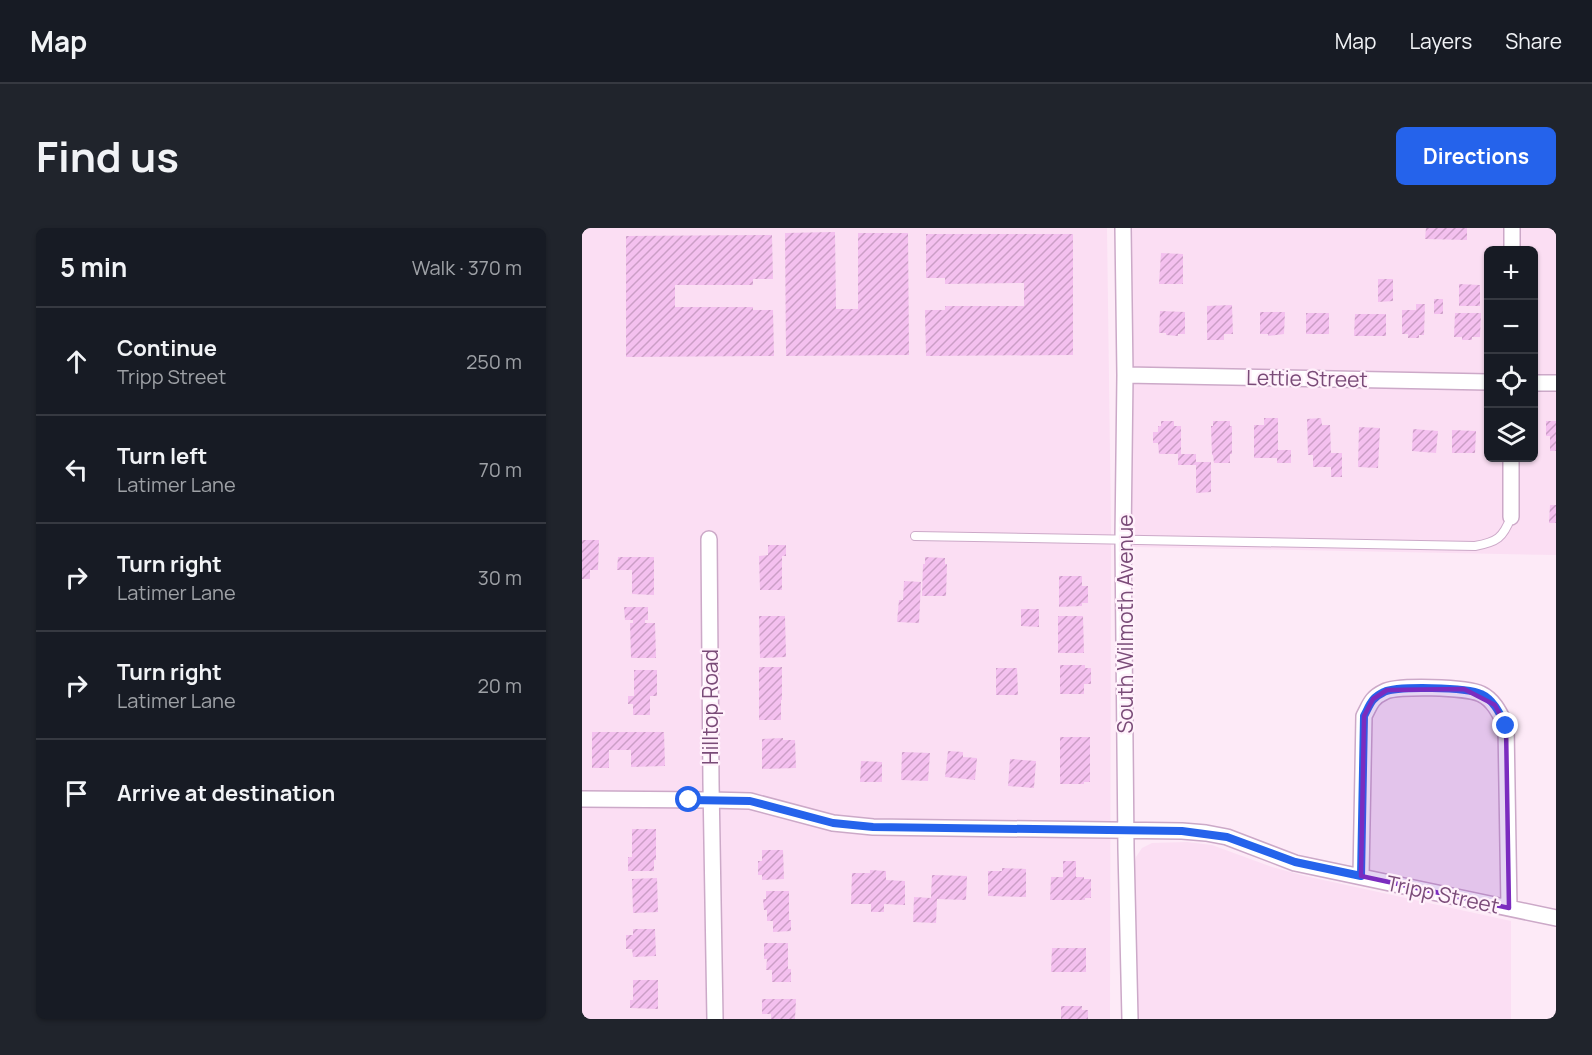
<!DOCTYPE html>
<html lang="en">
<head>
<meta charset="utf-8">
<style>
	:root { --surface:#171b24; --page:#20242c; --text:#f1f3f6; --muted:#9ea1a6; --line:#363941; --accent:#2563eb }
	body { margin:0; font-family:Manrope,sans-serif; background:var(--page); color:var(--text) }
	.controls { position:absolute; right:18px; top:18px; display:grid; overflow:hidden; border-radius:9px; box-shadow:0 2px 4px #0004 }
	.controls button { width:54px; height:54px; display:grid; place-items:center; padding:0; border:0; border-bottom:2px solid var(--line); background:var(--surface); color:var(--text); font:30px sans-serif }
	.stop { position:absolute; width:18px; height:18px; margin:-14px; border:4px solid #2563eb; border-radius:50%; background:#fff }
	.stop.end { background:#2563eb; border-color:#fff; box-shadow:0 2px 6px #0008 }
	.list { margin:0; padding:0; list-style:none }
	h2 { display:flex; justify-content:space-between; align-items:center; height:78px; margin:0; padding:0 24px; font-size:26px }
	h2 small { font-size:20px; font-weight:400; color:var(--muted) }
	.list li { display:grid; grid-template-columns:39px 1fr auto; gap:18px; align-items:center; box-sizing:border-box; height:108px; padding:0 24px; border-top:2px solid var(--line) }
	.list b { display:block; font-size:22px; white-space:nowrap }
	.list p { margin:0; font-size:20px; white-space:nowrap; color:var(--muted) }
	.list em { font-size:20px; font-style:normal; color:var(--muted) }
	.icon { flex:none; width:33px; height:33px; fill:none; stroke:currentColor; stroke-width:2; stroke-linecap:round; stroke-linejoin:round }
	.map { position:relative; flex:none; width:974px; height:791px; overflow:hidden; border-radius:9px }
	header { display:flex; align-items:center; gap:36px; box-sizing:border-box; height:84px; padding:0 30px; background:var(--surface); border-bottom:2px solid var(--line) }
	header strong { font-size:28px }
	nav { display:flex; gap:33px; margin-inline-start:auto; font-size:21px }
	.intro { display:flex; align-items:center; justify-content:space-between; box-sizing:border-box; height:144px; padding:0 36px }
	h1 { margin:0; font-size:42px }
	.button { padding:15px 27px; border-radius:9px; background:var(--accent); color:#fff; font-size:21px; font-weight:700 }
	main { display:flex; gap:36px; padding:0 36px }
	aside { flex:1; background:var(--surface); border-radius:9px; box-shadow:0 2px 4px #0004 }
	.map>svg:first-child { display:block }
	.residential { fill:#fbdef3; fill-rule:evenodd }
	.building { fill:url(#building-hatch) }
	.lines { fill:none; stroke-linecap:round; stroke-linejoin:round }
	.service-casing { stroke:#cca9c8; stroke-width:10 }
	.minor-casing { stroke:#cca9c8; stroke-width:18 }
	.service { stroke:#fff; stroke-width:8 }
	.minor { stroke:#fff; stroke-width:15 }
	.route { stroke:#2563eb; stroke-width:8 }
	.marked { fill:#7b2cbf; fill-opacity:0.2; stroke:#7b2cbf; stroke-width:4.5; stroke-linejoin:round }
	.labels { text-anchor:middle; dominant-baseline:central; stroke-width:4.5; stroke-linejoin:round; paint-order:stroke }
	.street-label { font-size:21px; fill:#7a4b78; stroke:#fff1fb }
</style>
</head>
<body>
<header>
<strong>Map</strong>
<nav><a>Map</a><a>Layers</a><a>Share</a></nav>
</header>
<div class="intro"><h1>Find us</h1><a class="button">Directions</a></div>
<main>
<aside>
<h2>5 min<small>Walk · 370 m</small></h2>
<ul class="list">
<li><svg class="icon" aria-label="ahead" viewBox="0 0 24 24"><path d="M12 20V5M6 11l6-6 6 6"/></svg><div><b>Continue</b><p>Tripp Street</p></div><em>250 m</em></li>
<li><svg class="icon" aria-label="left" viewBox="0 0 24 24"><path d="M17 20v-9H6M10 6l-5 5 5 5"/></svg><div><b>Turn left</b><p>Latimer Lane</p></div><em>70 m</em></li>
<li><svg class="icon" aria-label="right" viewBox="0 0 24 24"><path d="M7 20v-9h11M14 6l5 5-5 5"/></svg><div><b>Turn right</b><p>Latimer Lane</p></div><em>30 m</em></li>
<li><svg class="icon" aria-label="right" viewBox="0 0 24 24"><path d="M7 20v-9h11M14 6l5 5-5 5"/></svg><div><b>Turn right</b><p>Latimer Lane</p></div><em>20 m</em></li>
<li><svg class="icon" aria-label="arrive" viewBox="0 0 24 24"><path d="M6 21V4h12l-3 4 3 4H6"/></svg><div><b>Arrive at destination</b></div></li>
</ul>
</aside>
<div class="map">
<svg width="974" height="791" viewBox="0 0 974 791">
	<defs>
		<pattern id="building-hatch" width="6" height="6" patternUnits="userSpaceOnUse" patternTransform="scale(1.5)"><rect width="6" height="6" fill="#f4c0ef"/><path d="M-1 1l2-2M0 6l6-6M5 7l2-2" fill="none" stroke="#cb9ec6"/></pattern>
	</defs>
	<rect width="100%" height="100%" fill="#fdeaf7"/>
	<path class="residential" d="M0,0H525L529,302L528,791H0Z
		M549,0H974V327L550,319ZM906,22H951V230H906Z
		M605,614L630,617L690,639L723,648L929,693V791H555L552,638L554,629L560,620L570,615Z"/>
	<path class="building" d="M844,0H885V12L843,11Z
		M253,4L254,81H276V5H326L327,127L204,128L203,5Z
		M344,6H491V127L344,128L343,82H363V78H442V55L363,56V50H344Z
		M190,7L191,51H171V57H93V79H171V82H191L192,128L44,129V8Z
		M579,25L601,26V56H577Z
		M796,51H811V73L796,74Z
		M877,56L898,57V78H877Z
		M852,71H861V86H852Z
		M834,76H843L842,107H837V110H826V106H820V82H834Z
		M650,77L651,106H642V112H625V78Z
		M578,83L603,84V106H596V108L584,107V105H577Z
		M678,84H703L702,106L686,108V106H678Z
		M724,85H747V106H724Z
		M873,85H899L898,109H890V112H880V109H872Z
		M773,86H804V108H772Z
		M682,190H696V222H709V235H695V230H672V197H682Z
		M739,190L740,197H748L749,225H760V249H749V239H731V227H726L725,191Z
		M579,193H592V198H599V226H614V234H629V264L614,265V237H596V226H577L576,215H571V204H576V198H579Z
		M631,193H648V198H650V226H648V235H632L631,227H630L629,198H631Z
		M964,193H974V223H968V208H964Z
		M777,199L798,200L796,240L776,239Z
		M831,201L856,203L854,225L830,223Z
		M870,202L894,203L893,225H870Z
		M968,277H974V295H967Z
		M0,312H17L16,342H8V351H0Z
		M186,317H204V328H200V362H178L177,328L186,327Z
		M36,329H72V367L50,366V342H35Z
		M343,329L363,330V336H365L364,368H340L341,336H343Z
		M477,348H500V358H506V375H500V378L477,379Z
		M322,353L339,354L337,395L315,394L317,372H321Z
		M42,379H66V392H63V395H73L74,430H49L48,395H51V392H43Z
		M439,381H457V399L439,398Z
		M177,388H203L204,429L178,430Z
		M476,388H501L502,425H476Z
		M478,437H503V440H509V456H502V466H478Z
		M177,439H200V472H199V492H177Z
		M414,440H435L436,467H414Z
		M52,442H75V468H68V487H51V476H46V468H52Z
		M10,504H82L83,538L49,539V522H27V540H10Z
		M478,509H508V554H502V556H478Z
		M201,510V512H213L214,540L180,541V511Z
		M366,523L381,524V529L395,530L393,552L363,549Z
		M320,524L348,525L346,553L319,552Z
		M428,531L454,533L452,560L426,558Z
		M279,533L300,534V554H278Z
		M50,601H74V632H72V643H46V629H50Z
		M180,622H201L202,651L180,652V647H176V633H180Z
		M481,633H494V649H502V651H509V670H503V672H468L469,649H481Z
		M420,640L444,641V669L406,668V643H420Z
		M288,642L304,643V652L323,653V677L302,676V684H289V676H269L270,645H288Z
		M350,647L385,648L384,672L355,671L354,695L331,694L332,669L349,670Z
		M75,650L76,684L51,685L50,651Z
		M184,663H207V692H209V703L191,704V693H185V682H182L181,671H184Z
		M51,701H73L74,728L51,729L50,721H44V707H51Z
		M182,715H206V741H209V754H190V742H184L185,731H182Z
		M470,720H504V744H469Z
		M51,752H76V781L48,780V772H51Z
		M180,771H214L213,791H189V786H180Z
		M479,778H500V782H506V791H479Z"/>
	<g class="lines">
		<defs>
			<path id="service" d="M333,308L893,318C915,314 921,310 929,289"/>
			<path id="minor" d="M541,0L543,147L541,312L544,621L548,791
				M930,22V0
				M543,147L906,154
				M951,155H974
				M929,289V230
				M127,311L129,555L133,791
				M0,571L129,572L168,573L251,595L291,599L600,603L624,605L645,609L713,635L974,690
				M779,648L782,488C788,477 789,470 802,464C814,457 885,459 899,466C912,472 918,486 924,498L927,680"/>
		</defs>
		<use href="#service" class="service-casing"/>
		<use href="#minor" class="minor-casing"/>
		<use href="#service" class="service"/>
		<use href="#minor" class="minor"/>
	</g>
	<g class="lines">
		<path class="route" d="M107,572L168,573L251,595L291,599L600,603L645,609L713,634L779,648L782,488C788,477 789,470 802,464C814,458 885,459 899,466C912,472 918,486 924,498"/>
	</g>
	<path class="marked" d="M882,461L913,477L924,498L927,680L779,648L782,488L791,471L805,462Z"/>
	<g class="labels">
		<g class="street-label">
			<text transform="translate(725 150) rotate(1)">Lettie Street</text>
			<text transform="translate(543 396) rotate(-90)">South Wilmoth Avenue</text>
			<text transform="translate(128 479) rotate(-90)">Hilltop Road</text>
			<text transform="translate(861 666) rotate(12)">Tripp Street</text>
		</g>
	</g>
</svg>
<div class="controls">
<button>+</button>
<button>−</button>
<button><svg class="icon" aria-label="locate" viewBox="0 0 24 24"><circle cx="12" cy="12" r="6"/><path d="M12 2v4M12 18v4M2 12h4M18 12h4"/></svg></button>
<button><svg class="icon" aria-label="layers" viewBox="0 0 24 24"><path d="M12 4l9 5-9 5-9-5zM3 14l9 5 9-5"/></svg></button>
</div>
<div class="stop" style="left:107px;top:572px"></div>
<div class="stop end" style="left:924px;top:498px"></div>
</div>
</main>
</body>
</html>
